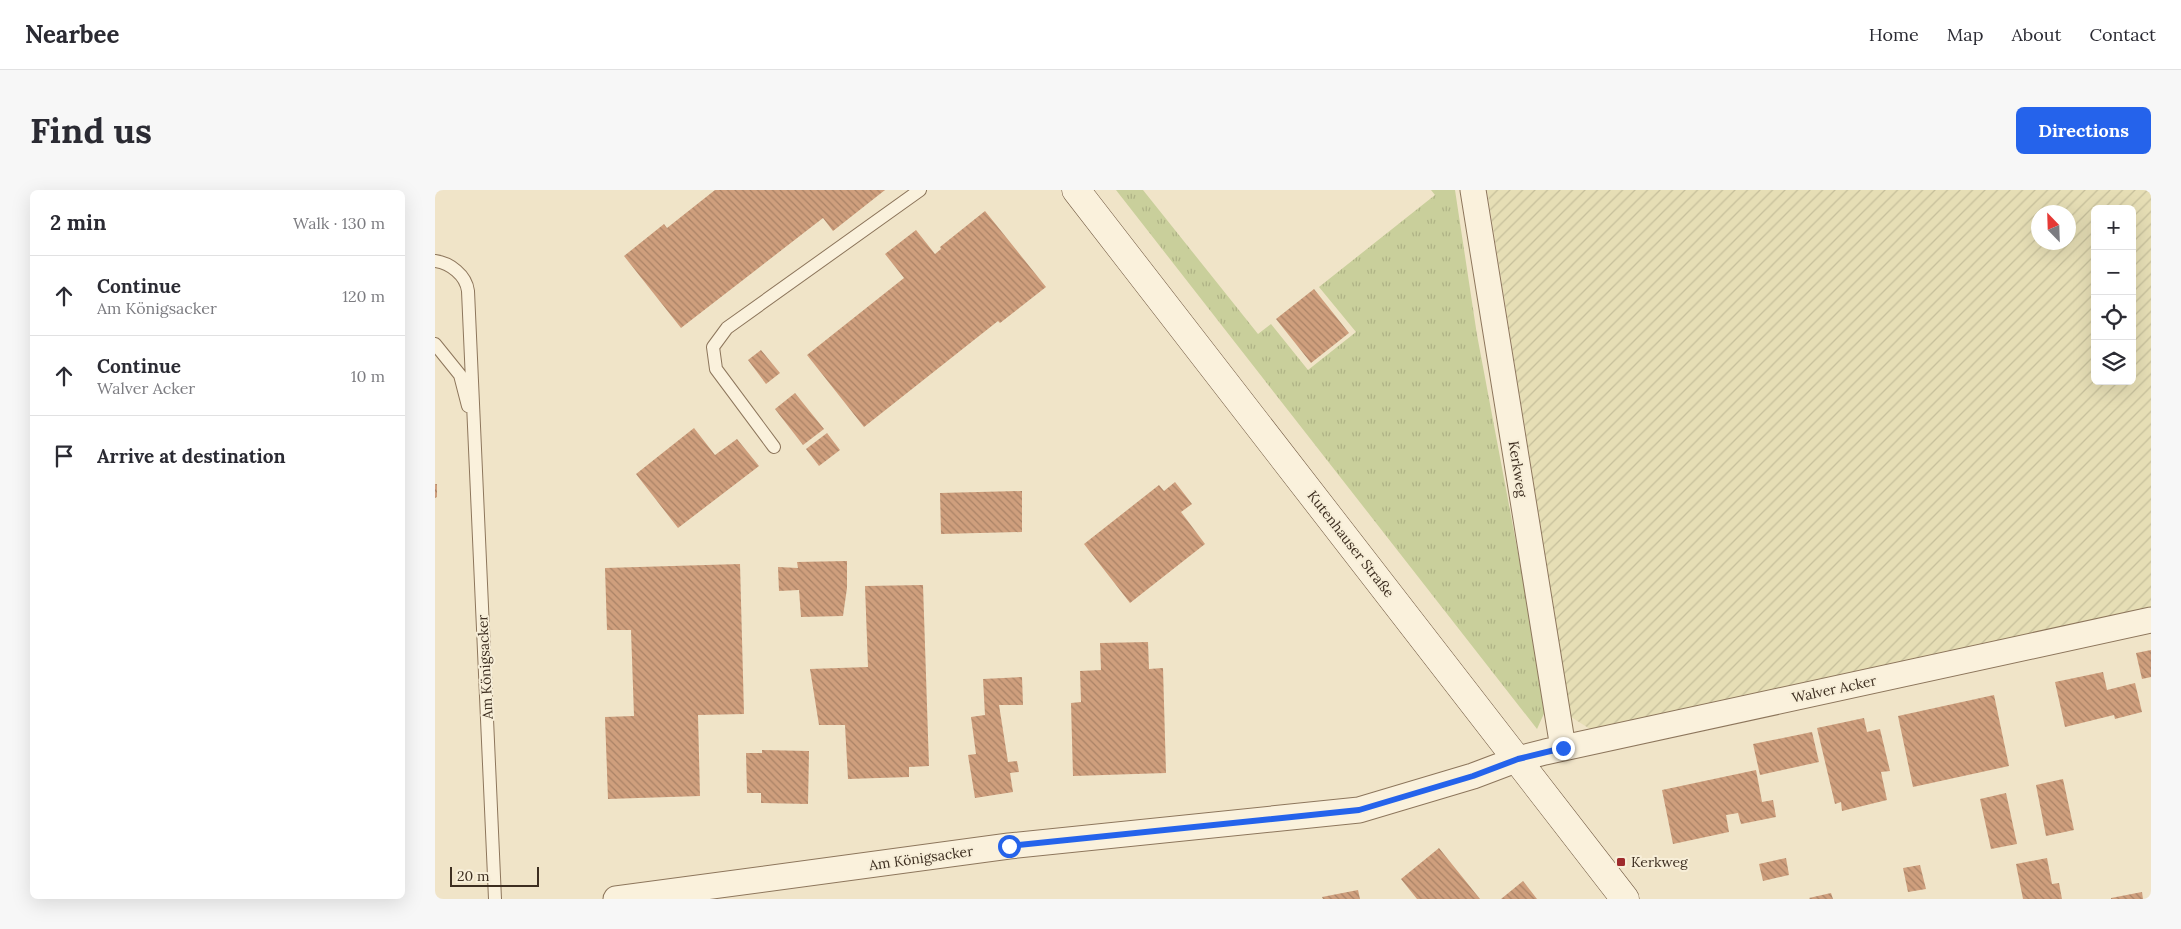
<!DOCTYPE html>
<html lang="en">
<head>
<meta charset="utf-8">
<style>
	:root { --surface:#fff; --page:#f7f7f7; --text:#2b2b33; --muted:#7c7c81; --line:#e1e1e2; --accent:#2563eb }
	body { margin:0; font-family:Lora,serif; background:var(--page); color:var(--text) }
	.controls { position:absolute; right:15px; top:15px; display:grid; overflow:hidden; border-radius:8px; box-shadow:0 5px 20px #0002 }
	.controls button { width:45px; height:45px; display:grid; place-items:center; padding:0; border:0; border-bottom:1px solid var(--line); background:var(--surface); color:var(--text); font:25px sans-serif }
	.compass { position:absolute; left:1596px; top:15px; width:45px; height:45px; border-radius:50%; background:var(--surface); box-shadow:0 5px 20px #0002; rotate:337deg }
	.scale { position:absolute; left:15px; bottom:12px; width:89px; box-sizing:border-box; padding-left:5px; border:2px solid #3d2e20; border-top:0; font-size:14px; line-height:18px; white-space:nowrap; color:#3d2e20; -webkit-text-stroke:4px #f7eed8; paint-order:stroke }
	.stop { position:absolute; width:15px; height:15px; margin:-11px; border:4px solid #2563eb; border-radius:50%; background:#fff }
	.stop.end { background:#2563eb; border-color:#fff; box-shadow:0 1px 5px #0008 }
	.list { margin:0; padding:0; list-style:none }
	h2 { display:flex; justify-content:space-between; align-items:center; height:65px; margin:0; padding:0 20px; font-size:21px }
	h2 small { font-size:16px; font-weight:400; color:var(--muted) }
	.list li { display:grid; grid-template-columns:32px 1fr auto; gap:15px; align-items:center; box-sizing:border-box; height:80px; padding:0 20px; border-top:1px solid var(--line) }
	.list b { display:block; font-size:19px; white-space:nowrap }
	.list p { margin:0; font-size:16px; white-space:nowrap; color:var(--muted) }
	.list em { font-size:16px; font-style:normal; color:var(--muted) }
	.icon { flex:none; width:28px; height:28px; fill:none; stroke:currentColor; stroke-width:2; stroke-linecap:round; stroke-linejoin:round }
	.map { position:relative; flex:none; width:1716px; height:709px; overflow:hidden; border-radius:8px }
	header { display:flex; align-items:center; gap:30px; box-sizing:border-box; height:70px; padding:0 25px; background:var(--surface); border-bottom:1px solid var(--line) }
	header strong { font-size:24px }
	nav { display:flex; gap:28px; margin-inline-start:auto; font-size:18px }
	.intro { display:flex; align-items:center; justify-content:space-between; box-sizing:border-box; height:120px; padding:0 30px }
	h1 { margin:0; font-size:35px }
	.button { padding:12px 22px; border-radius:8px; background:var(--accent); color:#fff; font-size:18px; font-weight:700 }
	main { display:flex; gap:30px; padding:0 30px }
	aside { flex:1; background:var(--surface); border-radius:8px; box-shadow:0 5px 20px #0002 }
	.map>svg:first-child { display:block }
	.farmland { fill:url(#farmland-furrows); fill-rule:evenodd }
	.grass { fill:url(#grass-tufts) }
	.building { fill:url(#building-back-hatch) }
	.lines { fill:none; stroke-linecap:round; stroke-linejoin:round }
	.lane-casing { stroke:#8d765c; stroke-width:14 }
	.street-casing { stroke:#8d765c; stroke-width:27 }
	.secondary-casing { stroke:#6f573f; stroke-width:29 }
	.lane { stroke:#faf1dc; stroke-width:12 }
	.street { stroke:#faf1dc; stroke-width:25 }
	.secondary { stroke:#faf1dc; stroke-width:28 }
	.route { stroke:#2563eb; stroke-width:6 }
	.poi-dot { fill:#9e2a2b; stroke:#f7eed8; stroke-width:2 }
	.labels { text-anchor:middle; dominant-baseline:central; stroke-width:4; stroke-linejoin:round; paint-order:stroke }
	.street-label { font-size:14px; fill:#3d2e20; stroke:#f7eed8 }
	.poi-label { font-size:14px; fill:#3d2e20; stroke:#f7eed8; text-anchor:start }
</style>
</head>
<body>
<header>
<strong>Nearbee</strong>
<nav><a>Home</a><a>Map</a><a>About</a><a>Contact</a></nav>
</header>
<div class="intro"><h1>Find us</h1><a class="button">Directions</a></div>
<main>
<aside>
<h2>2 min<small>Walk · 130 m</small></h2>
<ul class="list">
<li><svg class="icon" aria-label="ahead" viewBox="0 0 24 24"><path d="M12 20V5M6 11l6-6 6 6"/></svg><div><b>Continue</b><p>Am Königsacker</p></div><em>120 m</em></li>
<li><svg class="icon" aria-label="ahead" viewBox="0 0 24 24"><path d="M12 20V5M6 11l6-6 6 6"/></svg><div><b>Continue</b><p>Walver Acker</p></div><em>10 m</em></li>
<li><svg class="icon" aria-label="arrive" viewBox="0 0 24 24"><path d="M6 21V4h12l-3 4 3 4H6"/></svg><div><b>Arrive at destination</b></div></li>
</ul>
</aside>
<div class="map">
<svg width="1716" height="709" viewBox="0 0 1716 709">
	<defs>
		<pattern id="farmland-furrows" width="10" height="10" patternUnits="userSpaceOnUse" patternTransform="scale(1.25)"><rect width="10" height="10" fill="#e6deb5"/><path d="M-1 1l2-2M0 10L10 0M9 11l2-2" fill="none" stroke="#c6bf9b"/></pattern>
		<pattern id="grass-tufts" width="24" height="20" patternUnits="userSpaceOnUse" patternTransform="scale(1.25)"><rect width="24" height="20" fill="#c9cf9b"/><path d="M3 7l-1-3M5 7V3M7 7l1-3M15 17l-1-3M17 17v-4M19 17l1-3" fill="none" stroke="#aeb285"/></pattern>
		<pattern id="building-back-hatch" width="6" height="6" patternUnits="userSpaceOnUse" patternTransform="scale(1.25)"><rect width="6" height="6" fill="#cf9f7d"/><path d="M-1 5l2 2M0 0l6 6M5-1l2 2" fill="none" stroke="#a98266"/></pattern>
	</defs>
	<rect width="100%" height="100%" fill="#f0e4c8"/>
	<path class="farmland" d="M1052,0H1716V417L1155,539L1136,527ZM1660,19H1697V191H1660ZM1604,22H1634V52H1604Z"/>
	<path class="grass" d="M681,0H708L823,144L836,134L873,180L921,142L884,97L1000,5L996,0H1020L1042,145L1112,517L1102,539Z"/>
	<path class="building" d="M280,0H450L398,41L388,28L246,138L189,66L229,34L232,38Z
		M550,21L611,97L565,133L563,131L429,237L372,165L469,88L450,64L481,40L500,64L506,59L505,57Z
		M879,99L914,143L876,173L841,129Z
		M326,160L345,183L331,194L313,170Z
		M360,203L389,239L368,255L340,219Z
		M259,238L280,265L302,249L324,276L243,338L201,284Z
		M392,243L405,260L384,276L371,259Z
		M740,292L757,314L746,322L770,354L695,413L649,354L724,295L729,301Z
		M0,294H2V307L0,308Z
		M587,301V342L506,344L505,303Z
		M412,371V398L408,426L366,427L364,400L344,401L343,377L363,378L362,372Z
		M305,374L309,524L263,525L265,606L173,609L170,527L199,526L196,440H172L170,378Z
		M488,395L494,576L474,577V587L413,589L410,535H384L375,479L433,477L430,396Z
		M713,452L714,479L728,478L731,583L638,586L636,513L646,512L645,481L666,480L665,453Z
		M1716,460V487L1707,489L1701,463Z
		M1668,482L1672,500L1700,493L1707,522L1680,529L1679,525L1630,537L1620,492Z
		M587,487L588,515H564L573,572L582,571L584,582L575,583L578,602L540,608L533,565L541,564L536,527L550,525L548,489Z
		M1559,505L1574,576L1478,597L1463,526Z
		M1429,528L1432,542L1445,539L1455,581L1446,582L1452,610L1407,621L1406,612L1400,614L1382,538Z
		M1377,542L1384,572L1325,585L1318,554Z
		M327,560L374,561L373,614L326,613V603H312L311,563H327Z
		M1321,580L1327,612L1338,610L1341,627L1306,634L1303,623L1291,625L1294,642L1238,654L1227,600Z
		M1628,589L1639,640L1611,646L1601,595Z
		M1571,603L1582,654L1556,659L1545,609Z
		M1004,658L1045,709H982L966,689Z
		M1351,668L1354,685L1328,691L1324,674Z
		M1612,668L1617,694L1624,693L1627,709H1588L1581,674Z
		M1485,675L1491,699L1473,702L1468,678Z
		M1088,691L1102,709H1066Z
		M923,700L925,709H888L887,707Z
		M1707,702L1708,709H1676V708Z
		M1396,703L1398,709H1375L1374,708Z"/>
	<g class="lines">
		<defs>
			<path id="lane" d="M0,71C15,73 31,85 33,101L60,709
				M0,154L25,185L33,216
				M339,257L281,179L278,157L292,138L485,0"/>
			<path id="street" d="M1038,0L1128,558
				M181,709L574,656L924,620L1038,586L1083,569L1110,562L1716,430"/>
			<path id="secondary" d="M641,0L1190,709"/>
		</defs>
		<use href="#lane" class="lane-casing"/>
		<use href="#street" class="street-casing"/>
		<use href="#secondary" class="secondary-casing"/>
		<use href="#lane" class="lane"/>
		<use href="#street" class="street"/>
		<use href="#secondary" class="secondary"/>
	</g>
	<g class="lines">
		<path class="route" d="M574,656L924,620L1038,586L1083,569L1128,558"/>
	</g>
	<rect class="poi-dot" x="1181" y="667" width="10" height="10" rx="2.5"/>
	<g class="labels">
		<g class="street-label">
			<text transform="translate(1083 279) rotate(81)">Kerkweg</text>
			<text transform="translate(916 354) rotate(52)">Kutenhauser Straße</text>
			<text transform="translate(50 477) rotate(-93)">Am Königsacker</text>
			<text transform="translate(1399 499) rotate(-12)">Walver Acker</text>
			<text transform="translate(486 668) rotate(-8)">Am Königsacker</text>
		</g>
		<g class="poi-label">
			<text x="1196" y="672">Kerkweg</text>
		</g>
	</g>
</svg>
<div class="controls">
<button>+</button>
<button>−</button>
<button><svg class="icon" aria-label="locate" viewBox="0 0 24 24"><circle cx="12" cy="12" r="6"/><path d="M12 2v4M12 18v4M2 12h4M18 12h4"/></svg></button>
<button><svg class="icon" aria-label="layers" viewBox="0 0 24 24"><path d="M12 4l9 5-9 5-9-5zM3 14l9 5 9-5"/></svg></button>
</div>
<svg class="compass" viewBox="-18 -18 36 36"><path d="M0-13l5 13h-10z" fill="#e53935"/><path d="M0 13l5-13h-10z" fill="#7c7c81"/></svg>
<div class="scale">20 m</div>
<div class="stop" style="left:574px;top:656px"></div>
<div class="stop end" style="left:1128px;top:558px"></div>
</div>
</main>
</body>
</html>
